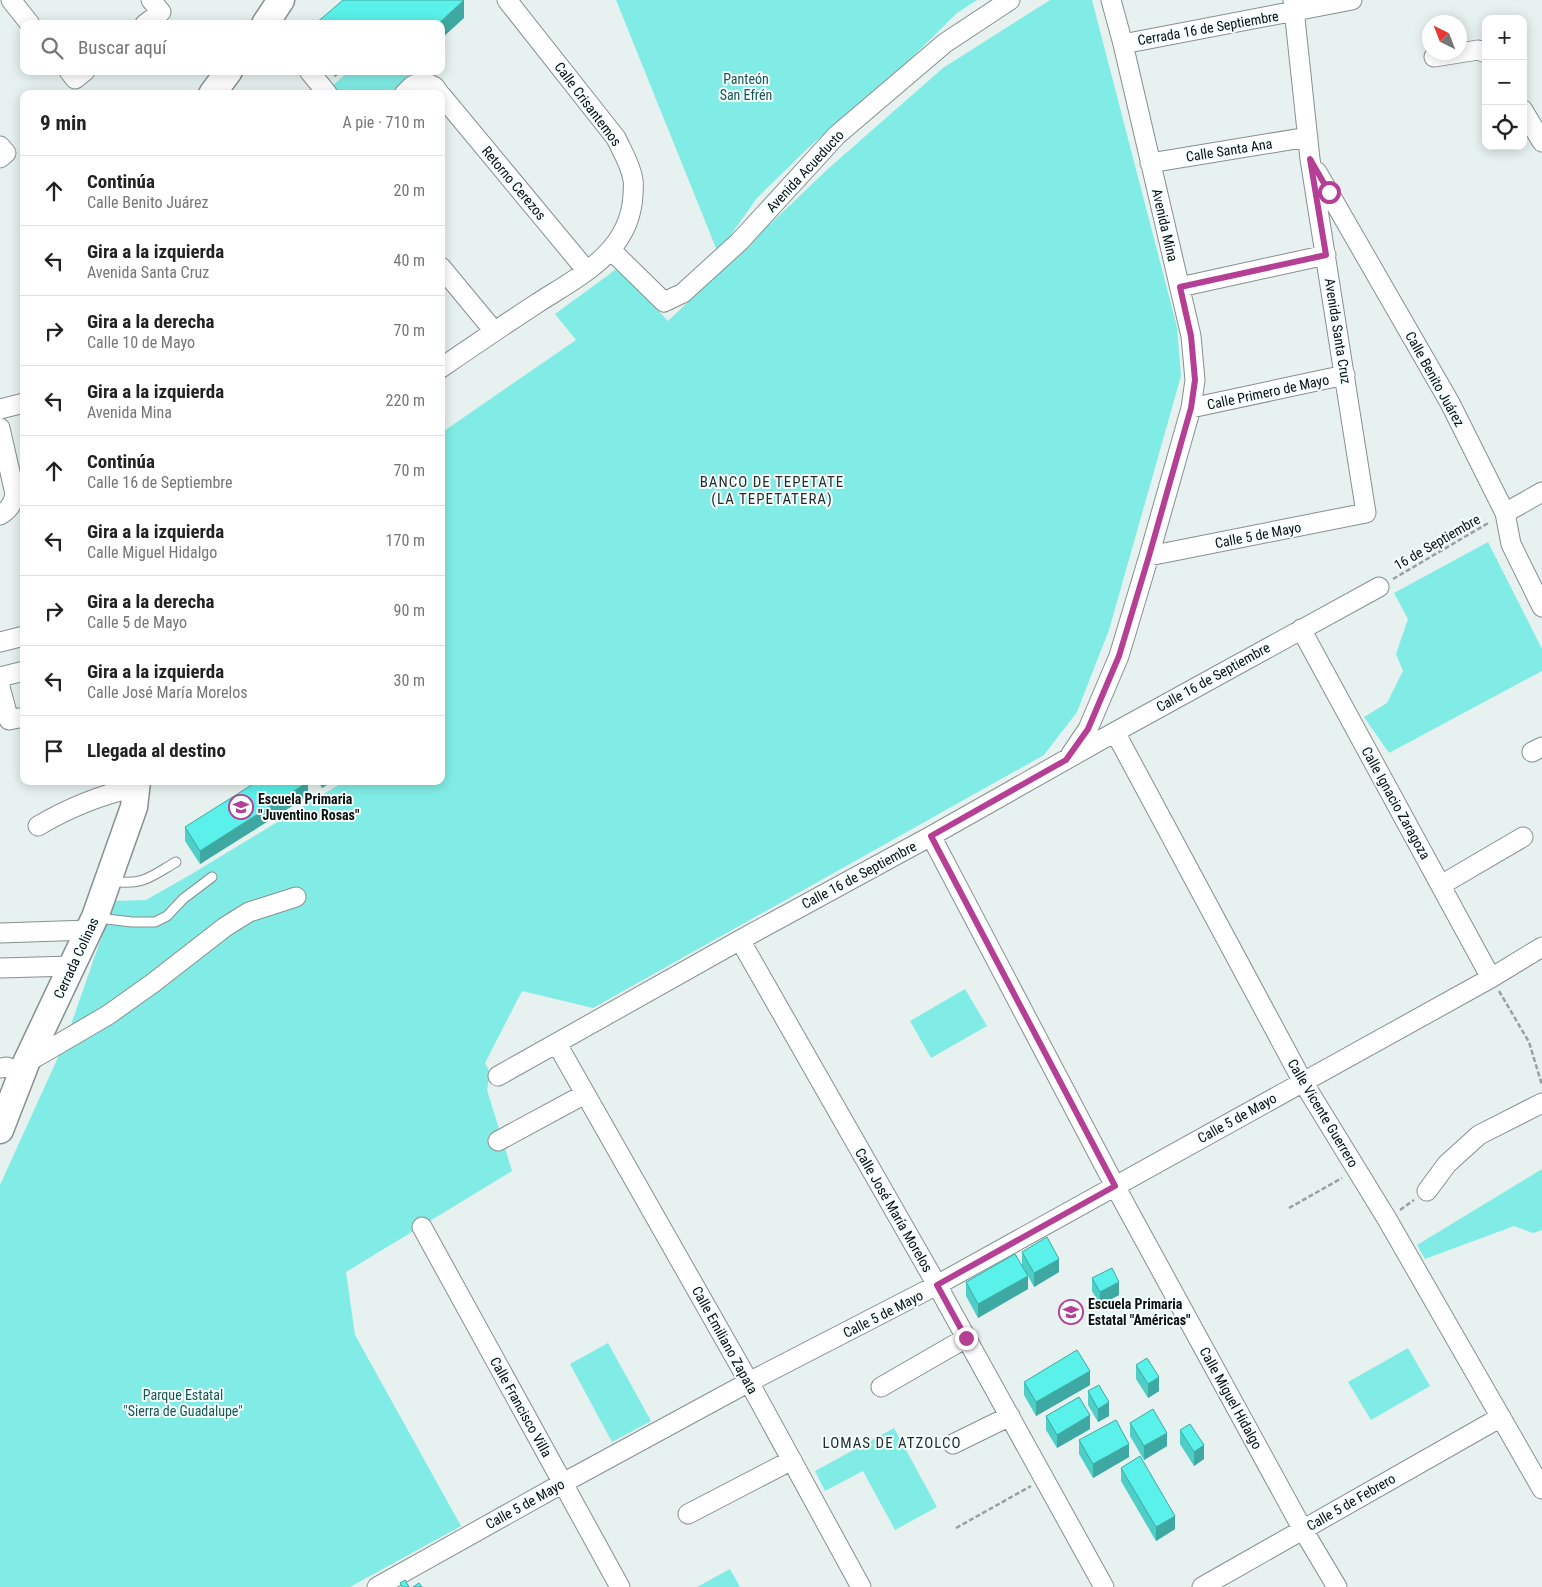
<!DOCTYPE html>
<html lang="es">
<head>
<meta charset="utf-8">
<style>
	:root { --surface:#fff; --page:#f6f6f6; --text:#222; --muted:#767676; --line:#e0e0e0 }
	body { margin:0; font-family:"Roboto Condensed",sans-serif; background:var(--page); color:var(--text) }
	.controls { position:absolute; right:15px; top:15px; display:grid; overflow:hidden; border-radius:10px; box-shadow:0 2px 12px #0003 }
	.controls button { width:45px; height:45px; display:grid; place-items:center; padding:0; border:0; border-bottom:1px solid var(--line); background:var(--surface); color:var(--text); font:25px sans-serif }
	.compass { position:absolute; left:1422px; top:15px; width:45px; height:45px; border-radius:50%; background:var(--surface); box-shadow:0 2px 12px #0003; rotate:318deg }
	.stop { position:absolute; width:15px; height:15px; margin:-11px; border:4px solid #b53f95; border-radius:50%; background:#fff }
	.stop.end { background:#b53f95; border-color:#fff; box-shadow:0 1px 5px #0008 }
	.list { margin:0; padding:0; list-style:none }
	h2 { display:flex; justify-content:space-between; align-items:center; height:65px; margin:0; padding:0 20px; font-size:21px }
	h2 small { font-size:16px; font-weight:400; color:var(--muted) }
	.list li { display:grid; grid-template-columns:32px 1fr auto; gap:15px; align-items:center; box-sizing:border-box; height:70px; padding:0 20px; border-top:1px solid var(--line) }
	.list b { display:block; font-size:19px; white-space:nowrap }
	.list p { margin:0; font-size:16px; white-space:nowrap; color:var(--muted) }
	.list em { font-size:16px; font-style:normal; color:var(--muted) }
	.icon { flex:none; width:28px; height:28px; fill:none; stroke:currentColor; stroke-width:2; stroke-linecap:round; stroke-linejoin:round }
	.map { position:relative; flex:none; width:1542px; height:1587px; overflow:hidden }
	.search { position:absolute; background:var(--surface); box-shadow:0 2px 12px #0003; left:20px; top:20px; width:425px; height:55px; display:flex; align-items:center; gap:12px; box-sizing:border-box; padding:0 18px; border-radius:10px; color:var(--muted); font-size:19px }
	.panel { position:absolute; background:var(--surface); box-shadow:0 2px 12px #0003; left:20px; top:90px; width:425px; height:695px; border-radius:10px }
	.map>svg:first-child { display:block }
	.green { fill:#81ece5 }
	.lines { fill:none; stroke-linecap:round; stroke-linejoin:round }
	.lane-casing { stroke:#86908f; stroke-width:11 }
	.street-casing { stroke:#86908f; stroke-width:21 }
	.secondary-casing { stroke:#86908f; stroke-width:29 }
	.path { stroke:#99a1a0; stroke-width:2.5; stroke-dasharray:5 2.5; stroke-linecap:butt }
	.lane { stroke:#fff; stroke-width:9 }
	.street { stroke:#fff; stroke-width:19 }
	.secondary { stroke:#fff; stroke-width:26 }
	.wall { fill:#4dcfc8 }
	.shaded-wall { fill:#3ea9a3 }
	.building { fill:#59f1e9; stroke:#3ea9a3 }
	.route { stroke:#b53f95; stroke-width:6 }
	.labels { text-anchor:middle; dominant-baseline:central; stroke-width:4; stroke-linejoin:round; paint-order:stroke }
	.street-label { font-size:14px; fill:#0b0f0e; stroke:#f4fffe }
	.park-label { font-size:14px; fill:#165653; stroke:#f4fffe }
	.poi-label { font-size:14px; font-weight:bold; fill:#0b0f0e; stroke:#f4fffe; text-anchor:start }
	.neighbourhood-label { font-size:15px; letter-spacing:1px; fill:#252d2c; stroke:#f4fffe }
</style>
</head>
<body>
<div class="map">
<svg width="1542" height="1587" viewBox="0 0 1542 1587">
	<rect width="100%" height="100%" fill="#e6f1f0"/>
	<path class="green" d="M616,0H977L957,13L890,79L810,146L757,198L718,253Z
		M1050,0H1092L1177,327L1181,376L1109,630L1077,712L1044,755L593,1008L522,991L485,1063L490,1072L487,1090L512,1171L346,1272L355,1335L461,1526L350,1587H0V1185L65,1042L114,901L146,900L190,875L345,781H441V433L576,340L555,314L618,268L668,321L829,168L943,68Z
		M349,71H405L410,77L389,94H336L330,88Z
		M1488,542L1542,649V671L1389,753L1364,717L1387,703L1403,671L1396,654L1408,619L1394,593Z
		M965,989L987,1026L931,1058L910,1021Z
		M1542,1169V1230L1533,1233L1514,1226L1425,1259L1417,1245Z
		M608,1343L651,1421L612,1442L570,1364Z
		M1408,1348L1430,1386L1371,1420L1348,1382Z
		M894,1428L937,1507L895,1530L863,1471L825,1491L815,1471Z
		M730,1569L740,1587H697Z"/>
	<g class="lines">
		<defs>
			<path id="lane" d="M111,881C143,886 150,877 176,862
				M98,918L132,922H155L167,916L183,899L212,877"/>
			<path id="street" d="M11,0L30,24
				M145,24L161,12L151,0
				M1123,44L1352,0
				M1434,57L1478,50L1486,53
				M69,71L75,79L85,71
				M309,71L327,93
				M404,94L412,86L423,81L435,87L440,94
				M441,95L587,271
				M1523,110L1542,142
				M0,146L6,153L0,158
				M1150,163L1308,137
				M1317,172L1450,403L1505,513L1511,544L1542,607
				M611,250L664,302L683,293L740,241L837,135L945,43L1010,0
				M441,267L494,331
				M1180,287L1326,255
				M441,368C473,346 504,325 536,304C579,276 630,253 633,195C633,191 634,185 633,180C631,165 622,151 616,138L507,0
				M1191,408L1345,375
				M0,409L24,403
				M0,428L15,494C13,504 9,510 0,515
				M1505,513L1542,492
				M1149,556L1366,513L1310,159L1293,0
				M1301,629L1491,978
				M0,642L24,636
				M0,677L24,671
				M0,687L9,720L24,717
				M1115,732L1303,1082L1387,1219L1542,1489
				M1532,752L1542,747
				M1071,754L1088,729L1119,656L1149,556L1191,408L1195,380L1191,336L1123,44L1111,0
				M38,826C70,807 100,795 136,787
				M931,836L1115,1186L1303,1530L1337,1587
				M1441,885L1523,837
				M0,933L89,930
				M740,940L937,1285L1104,1587
				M0,968L72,966
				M557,1044L749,1382L861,1587
				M26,1063L108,1015L153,983L225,927L249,912L296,897
				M0,1068L7,1067L22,1073
				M498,1076L740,940L931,836L1115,732L1379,587
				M498,1141L585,1094
				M1427,1191L1447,1164L1479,1135L1542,1103
				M422,1227L620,1587
				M881,1387L966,1338
				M953,1444L1010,1416
				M688,1514L792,1460
				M377,1587L563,1483L749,1382L937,1285L1491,978L1542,947
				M1202,1587L1501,1417"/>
			<path id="secondary" d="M265,24L281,0
				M212,94L229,71
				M0,1130L26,1063L95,917L134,807L137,781"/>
		</defs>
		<use href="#lane" class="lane-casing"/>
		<use href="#street" class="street-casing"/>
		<use href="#secondary" class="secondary-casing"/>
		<path class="path" d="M1393,579L1490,522
			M1499,991L1529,1042L1542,1085
			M1289,1208L1342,1178
			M1400,1210L1414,1200
			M956,1528L1031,1486"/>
		<use href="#lane" class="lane"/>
		<use href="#street" class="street"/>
		<use href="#secondary" class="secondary"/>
	</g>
	<path class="wall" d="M330,71H342L335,77Z
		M317,781H333L322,788Z
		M308,796L200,864L185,841V827Z
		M1022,1252L1059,1272L1034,1287L1028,1276V1289L978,1318L966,1296V1282L1022,1264Z
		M1092,1278L1119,1295L1100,1305L1092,1291Z
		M1136,1365L1159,1391L1148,1398L1136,1379Z
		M1024,1382L1090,1385L1036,1416L1024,1395Z
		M1088,1391L1109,1416L1098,1422L1088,1405Z
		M1046,1416L1090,1429L1057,1448L1046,1430Z
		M1130,1423L1167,1446L1144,1460L1130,1436Z
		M1180,1430L1204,1459L1194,1466L1180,1444Z
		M1079,1440L1129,1457L1093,1478L1079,1454Z
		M1121,1468L1175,1529L1156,1541L1121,1481Z"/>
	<path class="shaded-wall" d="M464,0V18L441,39V24H438Z
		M335,71H342L335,77Z
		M322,781H333L322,788Z
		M308,782V796L200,864V851Z
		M1059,1259V1272L1034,1287V1273Z
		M1028,1276V1289L978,1318V1304Z
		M1119,1282V1295L1100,1305V1292Z
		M1090,1371V1385L1036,1416V1402Z
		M1159,1377V1391L1148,1398V1384Z
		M1109,1402V1416L1098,1422V1409Z
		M1090,1415V1429L1057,1448V1435Z
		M1167,1433V1446L1144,1460V1446Z
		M1129,1444V1457L1093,1478V1464Z
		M1204,1445V1459L1194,1466V1452Z
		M1175,1516V1529L1156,1541V1527Z"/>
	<path class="building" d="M343,0H464L438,24H386L382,20L378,24H315Z
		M258,781H307L308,782L200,851L185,827Z
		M1047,1237L1059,1259L1034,1273L1022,1252Z
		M1015,1254L1028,1276L978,1304L966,1282Z
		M1112,1268L1119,1282L1100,1292L1092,1278Z
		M1077,1350L1090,1371L1036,1402L1024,1382Z
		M1147,1358L1159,1377L1148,1384L1136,1365Z
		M1099,1385L1109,1402L1098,1409L1088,1391Z
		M1079,1397L1090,1415L1057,1435L1046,1416Z
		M1153,1409L1167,1433L1144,1446L1130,1423Z
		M1116,1420L1129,1444L1093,1464L1079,1440Z
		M1190,1424L1204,1445L1194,1452L1180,1430Z
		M1140,1456L1175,1516L1156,1527L1121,1468Z
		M405,1580L409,1587H402L400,1583Z
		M419,1583L422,1587H413Z"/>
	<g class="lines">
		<path class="route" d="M966,1338L937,1285L1115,1186L931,836L1066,760L1088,729L1119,656L1149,556L1191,408L1195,380L1191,336L1180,287L1326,255L1310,159L1329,192"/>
	</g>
	<defs>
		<symbol id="school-ring" viewBox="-11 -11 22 22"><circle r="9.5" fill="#f4fffe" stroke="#b53f95" stroke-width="1.5"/><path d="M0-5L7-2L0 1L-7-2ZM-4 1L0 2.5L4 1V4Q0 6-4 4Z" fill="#b53f95"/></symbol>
	</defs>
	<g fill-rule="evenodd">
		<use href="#school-ring" x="227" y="793" width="28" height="28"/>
		<use href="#school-ring" x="1057" y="1298" width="28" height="28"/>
	</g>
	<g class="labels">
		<g class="street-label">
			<text transform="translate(1208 28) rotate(-10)">Cerrada 16 de Septiembre</text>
			<text transform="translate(588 104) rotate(53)">Calle Crisantemos</text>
			<text transform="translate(1229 150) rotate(-9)">Calle Santa Ana</text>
			<text transform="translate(805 171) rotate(-47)">Avenida Acueducto</text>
			<text transform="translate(514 183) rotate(50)">Retorno Cerezos</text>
			<text transform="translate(1165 225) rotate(77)">Avenida Mina</text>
			<text transform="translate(1338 331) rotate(81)">Avenida Santa Cruz</text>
			<text transform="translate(1435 379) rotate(61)">Calle Benito Juárez</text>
			<text transform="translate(1268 392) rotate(-12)">Calle Primero de Mayo</text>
			<text transform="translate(1258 535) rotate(-11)">Calle 5 de Mayo</text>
			<text transform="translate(1437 542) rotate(-30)">16 de Septiembre</text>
			<text transform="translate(1213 677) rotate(-29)">Calle 16 de Septiembre</text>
			<text transform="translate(1396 803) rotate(61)">Calle Ignacio Zaragoza</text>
			<text transform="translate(859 875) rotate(-28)">Calle 16 de Septiembre</text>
			<text transform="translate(76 958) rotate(-65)">Cerrada Colinas</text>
			<text transform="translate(1323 1113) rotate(59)">Calle Vicente Guerrero</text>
			<text transform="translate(1237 1118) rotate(-29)">Calle 5 de Mayo</text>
			<text transform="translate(894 1210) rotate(60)">Calle José María Morelos</text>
			<text transform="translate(883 1314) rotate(-27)">Calle 5 de Mayo</text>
			<text transform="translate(725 1340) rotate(61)">Calle Emiliano Zapata</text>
			<text transform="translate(1231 1398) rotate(61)">Calle Miguel Hidalgo</text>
			<text transform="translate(521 1407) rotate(61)">Calle Francisco Villa</text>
			<text transform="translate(1351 1502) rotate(-30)">Calle 5 de Febrero</text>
			<text transform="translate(525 1504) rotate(-29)">Calle 5 de Mayo</text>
		</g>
		<g class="park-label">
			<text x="746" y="79">Panteón<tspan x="746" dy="16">San Efrén</tspan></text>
			<text x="183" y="1395">Parque Estatal<tspan x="183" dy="16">"Sierra de Guadalupe"</tspan></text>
		</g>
		<g class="poi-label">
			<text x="258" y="799">Escuela Primaria<tspan x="258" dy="16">"Juventino Rosas"</tspan></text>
			<text x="1088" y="1304">Escuela Primaria<tspan x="1088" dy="16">Estatal "Américas"</tspan></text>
		</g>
		<g class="neighbourhood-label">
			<text x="772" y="482">BANCO DE TEPETATE<tspan x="772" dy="17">(LA TEPETATERA)</tspan></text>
			<text x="892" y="1443">LOMAS DE ATZOLCO</text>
		</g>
	</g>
</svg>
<div class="controls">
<button>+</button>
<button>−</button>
<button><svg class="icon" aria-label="locate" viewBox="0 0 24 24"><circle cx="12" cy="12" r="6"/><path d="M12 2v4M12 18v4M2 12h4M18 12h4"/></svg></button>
</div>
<svg class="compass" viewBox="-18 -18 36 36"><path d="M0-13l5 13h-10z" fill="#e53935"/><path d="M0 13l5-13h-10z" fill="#767676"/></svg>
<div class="stop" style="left:1329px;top:192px"></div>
<div class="stop end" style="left:966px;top:1338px"></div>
<div class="search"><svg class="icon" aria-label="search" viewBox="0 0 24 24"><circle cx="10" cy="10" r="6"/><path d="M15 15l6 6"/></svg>Buscar aquí</div>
<section class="panel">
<h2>9 min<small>A pie · 710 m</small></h2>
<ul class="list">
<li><svg class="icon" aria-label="ahead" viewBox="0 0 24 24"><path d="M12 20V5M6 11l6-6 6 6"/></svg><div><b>Continúa</b><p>Calle Benito Juárez</p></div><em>20 m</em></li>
<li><svg class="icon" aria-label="left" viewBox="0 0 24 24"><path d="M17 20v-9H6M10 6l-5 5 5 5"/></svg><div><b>Gira a la izquierda</b><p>Avenida Santa Cruz</p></div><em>40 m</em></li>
<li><svg class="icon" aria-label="right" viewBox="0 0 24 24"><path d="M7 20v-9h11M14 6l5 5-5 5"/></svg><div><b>Gira a la derecha</b><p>Calle 10 de Mayo</p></div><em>70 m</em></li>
<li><svg class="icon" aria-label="left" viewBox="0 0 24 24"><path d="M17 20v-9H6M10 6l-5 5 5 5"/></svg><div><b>Gira a la izquierda</b><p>Avenida Mina</p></div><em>220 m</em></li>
<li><svg class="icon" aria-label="ahead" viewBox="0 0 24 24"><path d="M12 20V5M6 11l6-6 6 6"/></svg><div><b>Continúa</b><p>Calle 16 de Septiembre</p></div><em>70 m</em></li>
<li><svg class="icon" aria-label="left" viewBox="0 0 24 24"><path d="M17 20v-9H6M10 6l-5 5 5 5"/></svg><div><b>Gira a la izquierda</b><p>Calle Miguel Hidalgo</p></div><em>170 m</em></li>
<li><svg class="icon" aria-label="right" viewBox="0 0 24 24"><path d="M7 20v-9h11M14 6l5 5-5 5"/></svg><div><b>Gira a la derecha</b><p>Calle 5 de Mayo</p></div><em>90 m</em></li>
<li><svg class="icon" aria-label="left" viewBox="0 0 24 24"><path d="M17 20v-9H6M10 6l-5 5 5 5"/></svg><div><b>Gira a la izquierda</b><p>Calle José María Morelos</p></div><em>30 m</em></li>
<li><svg class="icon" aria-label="arrive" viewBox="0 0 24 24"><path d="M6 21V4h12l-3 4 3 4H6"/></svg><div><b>Llegada al destino</b></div></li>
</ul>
</section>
</div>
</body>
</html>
